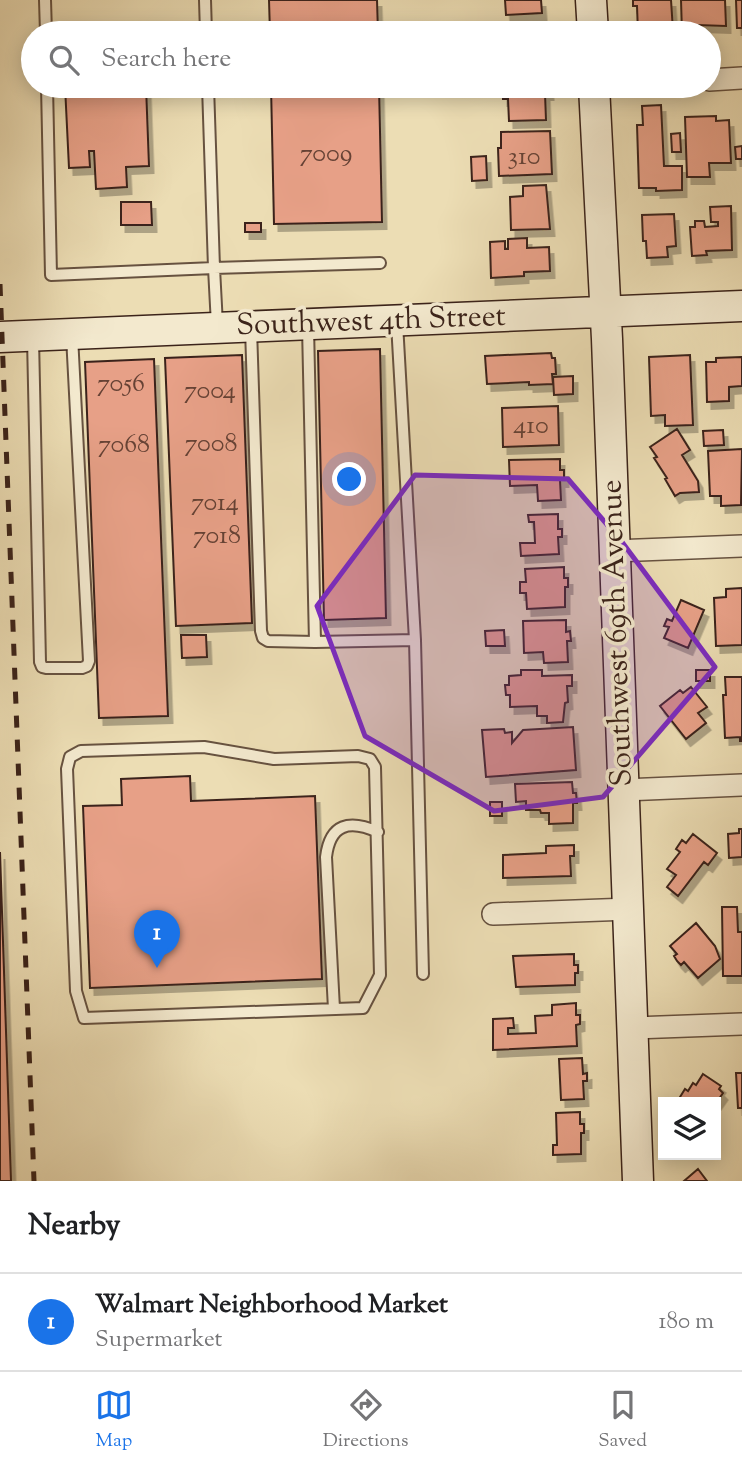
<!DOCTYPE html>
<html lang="en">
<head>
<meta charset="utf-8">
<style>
	:root { --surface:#fff; --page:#f2f2f2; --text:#202124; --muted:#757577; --line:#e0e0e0; --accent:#1a73e8 }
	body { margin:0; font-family:"Sorts Mill Goudy",serif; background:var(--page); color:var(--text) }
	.controls { position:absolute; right:21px; bottom:21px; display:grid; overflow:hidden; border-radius:0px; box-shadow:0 4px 18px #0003 }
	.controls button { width:63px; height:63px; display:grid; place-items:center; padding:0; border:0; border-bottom:2px solid var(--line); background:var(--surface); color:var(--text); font:35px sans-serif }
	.you { position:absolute; left:350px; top:480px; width:24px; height:24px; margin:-18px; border:5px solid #fff; border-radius:50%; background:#1a73e8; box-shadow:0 0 0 10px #1a73e833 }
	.badge { display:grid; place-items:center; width:46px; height:46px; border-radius:50%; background:var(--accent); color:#fff; font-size:23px; font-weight:700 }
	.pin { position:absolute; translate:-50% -58px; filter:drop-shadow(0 2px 4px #0008) }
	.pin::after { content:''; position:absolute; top:37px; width:24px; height:21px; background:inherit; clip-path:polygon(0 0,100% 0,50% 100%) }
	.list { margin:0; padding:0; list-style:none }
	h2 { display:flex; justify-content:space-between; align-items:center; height:91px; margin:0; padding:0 28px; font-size:30px }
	h2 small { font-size:23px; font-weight:400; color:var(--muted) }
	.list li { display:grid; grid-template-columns:46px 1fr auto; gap:21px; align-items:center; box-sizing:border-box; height:98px; padding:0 28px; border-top:2px solid var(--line) }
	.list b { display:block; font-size:26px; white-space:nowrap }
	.list p { margin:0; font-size:23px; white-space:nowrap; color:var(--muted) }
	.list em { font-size:23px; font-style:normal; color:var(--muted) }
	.icon { flex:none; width:38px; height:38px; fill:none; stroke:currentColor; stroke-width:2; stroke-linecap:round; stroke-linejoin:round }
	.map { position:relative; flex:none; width:742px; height:1181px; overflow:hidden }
	.search { position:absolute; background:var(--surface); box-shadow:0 4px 18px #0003; left:21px; right:21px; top:21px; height:77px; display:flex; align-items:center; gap:18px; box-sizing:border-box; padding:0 24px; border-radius:38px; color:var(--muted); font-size:26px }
	.sheet { height:189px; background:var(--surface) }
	nav { display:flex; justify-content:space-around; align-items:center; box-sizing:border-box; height:98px; border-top:2px solid var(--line); background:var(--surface); font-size:19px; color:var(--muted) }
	nav a { display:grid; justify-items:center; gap:4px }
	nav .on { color:var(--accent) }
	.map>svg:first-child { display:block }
	.building { fill:#e7a087; stroke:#3b231a; stroke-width:2; filter:url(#shadow) }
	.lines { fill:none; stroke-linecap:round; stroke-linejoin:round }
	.lane-casing { stroke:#675240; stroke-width:14 }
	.street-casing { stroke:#675240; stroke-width:24 }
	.secondary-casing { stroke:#3b231a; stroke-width:33 }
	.lane { stroke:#f3e9ce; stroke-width:10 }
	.street { stroke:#f3e9ce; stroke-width:21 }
	.secondary { stroke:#f3e9ce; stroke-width:30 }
	.rail { stroke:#3b231a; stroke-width:5; stroke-dasharray:12 12; stroke-linecap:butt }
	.marked { fill:#7b2cbf; fill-opacity:0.2; stroke:#7b2cbf; stroke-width:5; stroke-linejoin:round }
	.labels { text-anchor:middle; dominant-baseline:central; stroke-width:7; stroke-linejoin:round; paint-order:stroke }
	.number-label { font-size:26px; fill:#664235 }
	.street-label { font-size:30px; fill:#3b231a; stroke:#f3e9ce }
</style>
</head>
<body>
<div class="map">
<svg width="742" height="1181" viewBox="0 0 742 1181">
	<defs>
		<filter id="shadow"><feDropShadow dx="4.5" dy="7" stdDeviation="0" flood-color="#0004"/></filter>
	</defs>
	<rect width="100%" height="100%" fill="#ecddb4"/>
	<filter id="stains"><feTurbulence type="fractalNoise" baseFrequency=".00286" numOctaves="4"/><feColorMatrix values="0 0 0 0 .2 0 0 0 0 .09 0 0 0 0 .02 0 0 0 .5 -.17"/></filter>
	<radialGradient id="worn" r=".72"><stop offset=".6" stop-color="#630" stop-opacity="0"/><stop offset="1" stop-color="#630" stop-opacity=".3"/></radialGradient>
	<path class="building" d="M269,0H377L378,33H270Z
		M505,0H541L542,13L506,15Z
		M633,0H671L673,31L638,33L637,6H633Z
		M681,0H725L726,26L698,25L699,33H682Z
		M736,0H742V28H737Z
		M545,23V33H477V31H489V25Z
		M65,86H146L149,166L126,167L127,187L96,189L94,151H89L90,167L69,168Z
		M271,86H379L382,222L274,224Z
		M503,86H548L549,93H545L546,120L509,121L508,99H503Z
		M661,105L664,166H682V190L656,191V188H639L637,125H643L642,106Z
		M716,116V121L729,120L731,163H709L710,177H687L685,117Z
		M550,131L552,174L499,176L498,148H501V132Z
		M680,133L681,152H672L671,134Z
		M742,146V159H736L735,147Z
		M486,156L487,180L472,181L471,157Z
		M546,185L550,229L511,230L510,197L523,196V186Z
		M121,202H151L152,225H121Z
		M731,206L732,250L706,251L707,255L692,256L690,227H695V221H704L705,227L718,226V222H711L710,207Z
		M674,214L676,246L667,247L668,257L647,258L646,241H643L642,215Z
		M245,223H261V232H245Z
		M527,238V248L549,247L550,271L524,272V276L491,278L490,242L505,241V249H508V239Z
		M380,349L386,618L324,620L318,351Z
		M551,353L552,358H555L556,374H552L553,384L529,385V382L487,384L485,356Z
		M242,355L252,623L176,626L165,358Z
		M690,355L693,425L665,426V415L651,416L649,357Z
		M742,357V386L729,387V401L707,402L706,362H716V358Z
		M154,359L168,716L99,718L85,362Z
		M573,376V394L554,395L553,377Z
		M558,406L559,445L503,447L502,408Z
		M677,429L690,450L682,455L698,481L699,492L680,493L675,496L665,479L667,478L654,458L657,457L650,447Z
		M723,430L724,445L704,446L703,431Z
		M742,449L741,505L721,506V496H710L708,451Z
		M560,459V470H564V480H560L561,500L538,501L537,485L510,486L509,460Z
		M558,514V529H562V537H558L559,554L521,556L520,543H535L534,522H529L528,515Z
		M564,567V578H568V587H565V607L527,609L526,593H520V582H526L525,569Z
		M742,588V645L716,646L714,598L726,597V589Z
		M681,600L704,610L688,648L664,638L669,627L664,626L667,619L672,621Z
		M566,620V632L570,631L571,641H567L568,662L544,663L543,652L524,653L523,621Z
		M504,630L505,646H486L485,631Z
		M181,635H206L207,657L182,658Z
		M521,670H542V676L572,675V686H567L568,702L565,703L563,722L547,723V716H537V706L510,707V695H506L505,685H509V676L521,675Z
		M696,670H710V681H696Z
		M725,677H742V741H740V737L725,738L723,695H726Z
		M691,687L707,707L698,713L706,723L686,739L660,706L680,690L683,693Z
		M573,727L576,770L486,777L482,730L504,729L505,733L512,732V743L523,730Z
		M190,776L191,801L315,796L322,979L90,988L83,806L122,805L121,779Z
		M572,782L573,793H576L577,803H573V823L549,824V813H541L540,810H526V801L516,802L515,784Z
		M490,802H502V816H490Z
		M739,829H742V857L729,858L728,834L739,833Z
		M693,834L717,853L708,865L704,862L678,896L667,887L676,875L667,869L680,852L676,849L682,840L686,843Z
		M574,845V856H570L571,876L503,878V855L546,853V846Z
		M0,852L11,1181H0Z
		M722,907H737L738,932H742V976H723Z
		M696,923L715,946L720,959L698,978L684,962L681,965L677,961L674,956L677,954L670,946Z
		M574,954V965H578V973H575V985L516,987L513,956Z
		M576,1003V1015H580V1024L576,1025L577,1046L493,1050V1019L513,1018L514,1028H508V1034L536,1033L535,1016L552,1015V1005Z
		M582,1058L583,1074L587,1073V1081H583L584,1099L561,1100L559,1059Z
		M736,1073H742V1108H738Z
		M703,1074L721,1086L719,1089L723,1093L716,1103L680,1102L682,1099L680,1097L685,1089L688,1091L693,1083L696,1085Z
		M580,1112V1124H584V1133H581V1154L553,1155V1145H557L556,1113Z
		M698,1169L707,1181H684Z"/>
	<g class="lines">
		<defs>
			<path id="lane" d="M45,0L46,33
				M205,0L206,33
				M47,86L51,275L214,268L208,86
				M217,325L214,268L380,263
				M251,329L261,631L263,638L268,641L315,642L308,327
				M33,339L40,662L42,667L46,668H82L87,666L89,661L72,336
				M415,640L423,974
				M315,642L415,640L397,323
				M204,747L274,759L358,756L370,759L375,767L380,975L363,1008L84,1018L76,991L67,769L70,757L81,751Z
				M334,1009L326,857C330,824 349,819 378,832"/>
			<path id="street" d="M709,80L742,78
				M614,551L742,546
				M624,790L742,785
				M493,914L629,909
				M634,1028L742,1024"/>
			<path id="secondary" d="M591,0L593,33
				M594,86L607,339L638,1181
				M0,337L742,306"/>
		</defs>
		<use href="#lane" class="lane-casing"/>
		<use href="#street" class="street-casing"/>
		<use href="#secondary" class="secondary-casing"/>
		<use href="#lane" class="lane"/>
		<use href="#street" class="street"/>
		<use href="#secondary" class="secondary"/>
		<path class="rail" d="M0,284L34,1181"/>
	</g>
	<path class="marked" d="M415,475L568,479L622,542L715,667L603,797L494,811L365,736L317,606Z"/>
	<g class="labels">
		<g class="number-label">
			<text x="326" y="154">7009</text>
			<text x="524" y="157">310</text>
			<text x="121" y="384">7056</text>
			<text x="210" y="391">7004</text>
			<text x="531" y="426">410</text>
			<text x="211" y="444">7008</text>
			<text x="124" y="445">7068</text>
			<text x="215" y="503">7014</text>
			<text x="217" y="536">7018</text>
		</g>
		<g class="street-label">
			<text transform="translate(371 322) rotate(-2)">Southwest 4th Street</text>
			<text transform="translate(618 633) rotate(-92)">Southwest 69th Avenue</text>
		</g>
	</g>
	<rect width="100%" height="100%" filter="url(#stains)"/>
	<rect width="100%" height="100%" fill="url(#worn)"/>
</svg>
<div class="controls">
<button><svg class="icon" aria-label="layers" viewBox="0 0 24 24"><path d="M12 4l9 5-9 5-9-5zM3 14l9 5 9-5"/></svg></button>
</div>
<div class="you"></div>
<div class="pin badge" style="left:157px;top:968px">1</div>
<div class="search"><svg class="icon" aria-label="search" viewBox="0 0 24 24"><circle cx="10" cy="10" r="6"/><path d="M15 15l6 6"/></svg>Search here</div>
</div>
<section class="sheet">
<h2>Nearby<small></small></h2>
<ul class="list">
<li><span class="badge">1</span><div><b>Walmart Neighborhood Market</b><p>Supermarket</p></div><em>180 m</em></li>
</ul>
</section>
<nav>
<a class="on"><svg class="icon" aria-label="map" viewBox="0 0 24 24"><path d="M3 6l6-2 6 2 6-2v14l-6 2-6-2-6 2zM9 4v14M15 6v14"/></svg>Map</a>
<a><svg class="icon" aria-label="directions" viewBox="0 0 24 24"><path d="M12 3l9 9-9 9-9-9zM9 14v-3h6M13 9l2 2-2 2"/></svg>Directions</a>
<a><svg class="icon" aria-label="saved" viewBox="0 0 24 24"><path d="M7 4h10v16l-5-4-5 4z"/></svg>Saved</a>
</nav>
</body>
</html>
